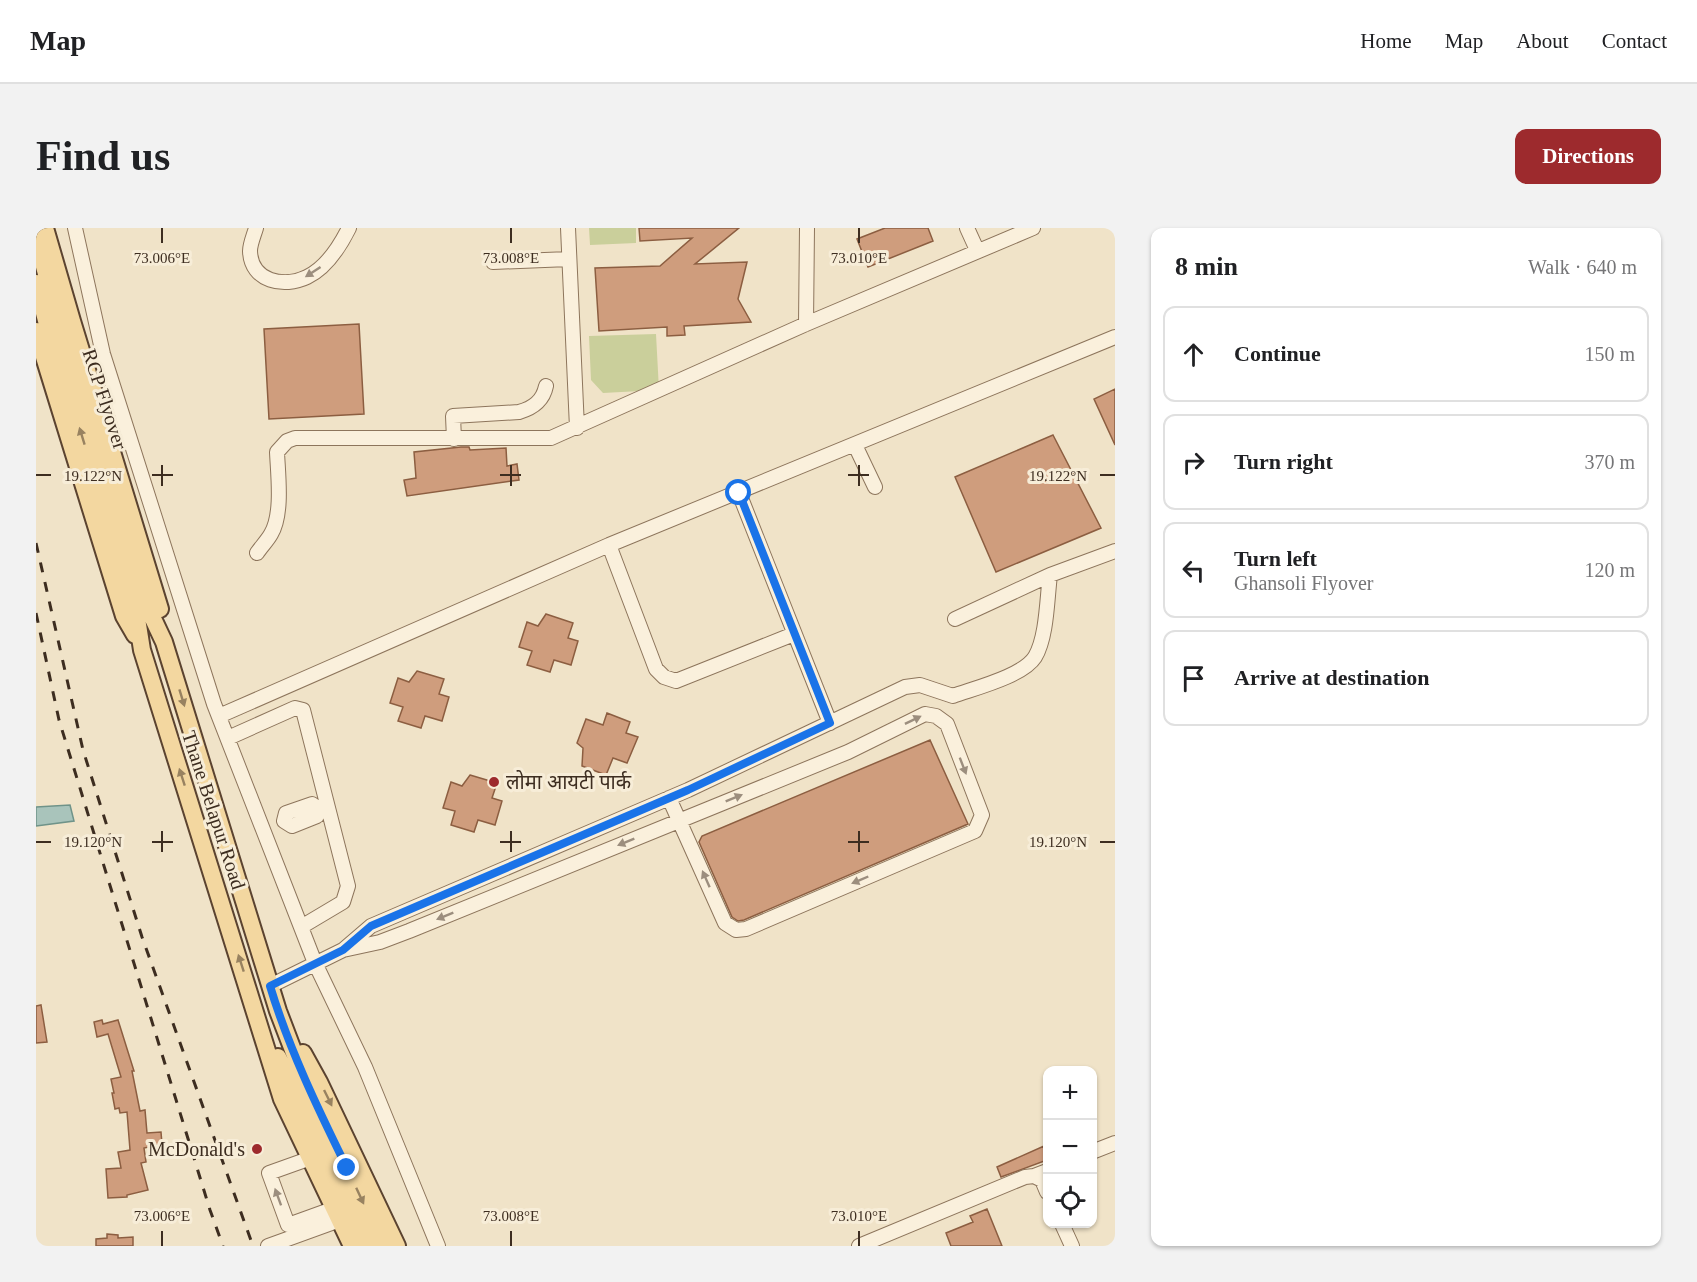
<!DOCTYPE html>
<html lang="en">
<head>
<meta charset="utf-8">
<style>
	:root { --surface:#fff; --page:#f2f2f2; --text:#202124; --muted:#757577; --line:#e0e0e0; --accent:#9d2a2d }
	body { margin:0; font-family:"Times New Roman","Noto Sans Devanagari",serif; background:var(--page); color:var(--text) }
	.controls { position:absolute; right:18px; bottom:18px; display:grid; overflow:hidden; border-radius:12px; box-shadow:0 2px 4px #0004 }
	.controls button { width:54px; height:54px; display:grid; place-items:center; padding:0; border:0; border-bottom:2px solid var(--line); background:var(--surface); color:var(--text); font:30px sans-serif }
	.stop { position:absolute; width:18px; height:18px; margin:-14px; border:4px solid #1a73e8; border-radius:50%; background:#fff }
	.stop.end { background:#1a73e8; border-color:#fff; box-shadow:0 2px 6px #0008 }
	.list { margin:0; padding:0; list-style:none }
	h2 { display:flex; justify-content:space-between; align-items:center; height:78px; margin:0; padding:0 24px; font-size:26px }
	h2 small { font-size:20px; font-weight:400; color:var(--muted) }
	.list li { display:grid; grid-template-columns:39px 1fr auto; gap:18px; align-items:center; box-sizing:border-box; height:96px; margin:0 12px 12px; padding:0 12px; border:2px solid var(--line); border-radius:12px }
	.list b { display:block; font-size:22px; white-space:nowrap }
	.list p { margin:0; font-size:20px; white-space:nowrap; color:var(--muted) }
	.list em { font-size:20px; font-style:normal; color:var(--muted) }
	.icon { flex:none; width:33px; height:33px; fill:none; stroke:currentColor; stroke-width:2; stroke-linecap:round; stroke-linejoin:round }
	.map { position:relative; flex:none; width:1079px; height:1018px; overflow:hidden; border-radius:12px }
	header { display:flex; align-items:center; gap:36px; box-sizing:border-box; height:84px; padding:0 30px; background:var(--surface); border-bottom:2px solid var(--line) }
	header strong { font-size:28px }
	nav { display:flex; gap:33px; margin-inline-start:auto; font-size:21px }
	.intro { display:flex; align-items:center; justify-content:space-between; box-sizing:border-box; height:144px; padding:0 36px }
	h1 { margin:0; font-size:42px }
	.button { padding:15px 27px; border-radius:12px; background:var(--accent); color:#fff; font-size:21px; font-weight:700 }
	main { display:flex; gap:36px; padding:0 36px }
	aside { flex:1; background:var(--surface); border-radius:12px; box-shadow:0 2px 4px #0004 }
	.map>svg:first-child { display:block }
	.green { fill:#cacf9b }
	.water { fill:#a9c4bb; stroke:#6f9389; stroke-width:1.5 }
	.building { fill:#cf9d7d; stroke:#8c5e41; stroke-width:1.5 }
	.lines { fill:none; stroke-linecap:round; stroke-linejoin:round }
	.minor-casing { stroke:#8d755c; stroke-width:16 }
	.major-casing { stroke:#5b4330; stroke-width:20 }
	.minor { stroke:#faf0dc; stroke-width:14 }
	.major { stroke:#f3d7a0; stroke-width:16 }
	.rail { stroke:#3d2d20; stroke-width:3; stroke-dasharray:10 10; stroke-linecap:butt }
	.oneway { fill:#9c8e7e }
	.oneway2 { fill:#988260 }
	.route { stroke:#1a73e8; stroke-width:8 }
	.ticks { fill:none; stroke:#3d2d20; stroke-width:2 }
	.poi-dot { fill:#9d2a2d; stroke:#f7edd8; stroke-width:2 }
	.labels { text-anchor:middle; dominant-baseline:central; stroke-width:6; stroke-linejoin:round; paint-order:stroke }
	.street-label { font-size:20px; fill:#3d2d20; stroke:#f7edd8 }
	.poi-label { font-size:20px; fill:#3d2d20; stroke:#f7edd8; text-anchor:start }
	.ticks-label { font-size:15px; text-anchor:middle; fill:#3d2d20; stroke:#f7edd8; stroke-width:6; stroke-linejoin:round; paint-order:stroke }
</style>
</head>
<body>
<header>
<strong>Map</strong>
<nav><a>Home</a><a>Map</a><a>About</a><a>Contact</a></nav>
</header>
<div class="intro"><h1>Find us</h1><a class="button">Directions</a></div>
<main>
<div class="map">
<svg width="1079" height="1018" viewBox="0 0 1079 1018">
	<rect width="100%" height="100%" fill="#f0e3c8"/>
	<path class="green" d="M553,0H600V15L554,17Z
		M620,106L623,162L567,165L555,152L553,108Z"/>
	<path class="water" d="M34,577L38,593L0,598V579Z"/>
	<path class="building" d="M603,0H703L659,36L711,34L702,71L715,94L648,98L649,107L631,108V99L563,103L559,40L624,38L656,10L604,13Z
		M849,0H892L897,13L832,39L821,11Z
		M323,96L328,186L233,191L228,101Z
		M1079,161V217L1058,171Z
		M1017,207L1065,300L960,344L919,249Z
		M425,219H433L434,222L470,220L471,238L481,236L483,252L371,268L368,252L380,250L378,224Z
		M510,386L537,395L532,410L542,413L535,437L518,432L514,444L491,437L496,423L483,419L491,394L502,398Z
		M381,443L408,451L403,466L413,469L406,493L389,488L385,500L362,493L367,479L354,475L362,450L373,454Z
		M571,485L594,494L590,505L602,509L591,535L577,530L570,547L546,538L547,520L541,515L550,491L567,497Z
		M894,512L932,596L708,692L702,693L696,689L663,614L666,608Z
		M434,547L461,555L456,570L466,573L459,597L442,592L438,604L415,597L419,583L407,580L415,554L426,558Z
		M5,777L11,814L0,815V778Z
		M66,792L67,796L82,792L98,843H96L104,883L109,882L111,905L125,904L126,916L108,920L110,934L105,935L112,962L91,967V969L72,970L70,941L85,940L82,924L94,922L91,884L84,885L83,880L79,881L76,865H78L75,851L85,849L72,806L61,809L58,794Z
		M1008,918L1011,924V932L965,949L961,939Z
		M951,981L966,1018H915L910,1005L937,994L934,988Z
		M71,1006L82,1007V1010L97,1009V1018H60V1011L71,1010Z"/>
	<g class="lines">
		<defs>
			<path id="minor" d="M39,0L67,126L178,476L279,735L329,839L402,1018
				M220,0C218,7 214,16 214,23C215,54 248,60 271,49C290,40 304,18 313,0
				M532,0L541,200
				M931,0L941,22
				M457,34L533,31
				M770,96L771,0
				M418,211L417,188L483,184C497,180 507,173 510,158
				M819,217L839,259
				M703,265L794,495
				M573,317L620,441L628,449L640,453L758,406
				M221,325C225,319 231,313 235,306C247,286 242,247 241,224L251,213L259,210H515L770,96L997,0
				M919,391L1014,347
				M183,488L573,317L1079,109
				M192,510L259,480L267,482L312,658L307,674L265,699
				M248,593L250,585L276,576L283,581
				M248,593L256,598L281,588L283,581
				M307,722L344,714L373,703L812,524L889,486L900,488L911,496L946,587L939,603L710,701L700,702L689,695L633,570
				M234,758L307,722L335,698L652,562L869,459L884,457L917,468C939,460 987,448 999,429C1011,409 1011,370 1014,347L1079,323
				M1056,924L1079,915
				M275,930L233,945L252,997L299,980
				M998,948L1006,952L1011,964
				M1026,996L1036,1018
				M232,1018L304,992
				M823,1018L989,949L998,948L1011,943"/>
			<path id="major" d="M9,0L36,93L124,381
				M0,9L24,97L112,380L128,414L242,783L271,859L347,1018
				M0,55L12,100L100,384L106,422L246,871L316,1018
				M0,103L88,388L99,407
				M267,825L283,854L361,1018
				M242,829L332,1018"/>
		</defs>
		<use href="#minor" class="minor-casing"/>
		<use href="#major" class="major-casing"/>
		<use href="#minor" class="minor"/>
		<use href="#major" class="major"/>
		<path class="rail" d="M0,315L47,522L106,709L217,1018
			M0,385L23,492L174,982L187,1018"/>
	</g>
	<defs><path id="oneway-solid" d="M-6-.8H1V-3.2L6.5 0L1 3.2V.8H-6Z" transform="scale(1.5)"/></defs>
	<g class="oneway">
		<use href="#oneway-solid" transform="translate(277 44) rotate(147)"/>
		<use href="#oneway-solid" transform="translate(877 492) rotate(-26)"/>
		<use href="#oneway-solid" transform="translate(927 538) rotate(69)"/>
		<use href="#oneway-solid" transform="translate(698 570) rotate(-22)"/>
		<use href="#oneway-solid" transform="translate(590 614) rotate(158)"/>
		<use href="#oneway-solid" transform="translate(670 651) rotate(-114)"/>
		<use href="#oneway-solid" transform="translate(824 652) rotate(157)"/>
		<use href="#oneway-solid" transform="translate(409 688) rotate(158)"/>
		<use href="#oneway-solid" transform="translate(242 969) rotate(-110)"/>
	</g>
	<g class="oneway2">
		<use href="#oneway-solid" transform="translate(46 208) rotate(-107)"/>
		<use href="#oneway-solid" transform="translate(146 470) rotate(73)"/>
		<use href="#oneway-solid" transform="translate(146 549) rotate(-108)"/>
		<use href="#oneway-solid" transform="translate(205 735) rotate(-108)"/>
		<use href="#oneway-solid" transform="translate(292 870) rotate(64)"/>
		<use href="#oneway-solid" transform="translate(324 968) rotate(65)"/>
	</g>
	<g class="lines">
		<path class="route" d="M311,940C282,881 253,821 234,758L307,722L335,698L652,562L794,495L703,265"/>
	</g>
	<path class="ticks" d="M126,0V15M475,0V15M823,0V15M126,237V258M475,237V258M823,237V258M0,247H15M116,247H137M464,247H485M812,247H833M1064,247H1079M126,603V624M475,603V624M823,603V624M0,614H15M116,614H137M464,614H485M812,614H833M1064,614H1079M126,1003V1018M475,1003V1018M823,1003V1018"/>
	<g class="poi-dot">
		<circle cx="458" cy="554" r="6"/>
		<circle cx="221" cy="921" r="6"/>
	</g>
	<g class="labels">
		<g class="street-label">
			<text transform="translate(69 171) rotate(72)">RCP Flyover</text>
			<text transform="translate(178 582) rotate(72)">Thane Belapur Road</text>
		</g>
		<g class="poi-label">
			<text x="470" y="554">लोमा आयटी पार्क</text>
			<text x="209" y="921" text-anchor="end">McDonald's</text>
		</g>
	</g>
	<g class="ticks-label">
		<text x="126" y="35">73.006°E</text>
		<text x="475" y="35">73.008°E</text>
		<text x="823" y="35">73.010°E</text>
		<text x="57" y="253">19.122°N</text>
		<text x="1022" y="253">19.122°N</text>
		<text x="57" y="619">19.120°N</text>
		<text x="1022" y="619">19.120°N</text>
		<text x="126" y="993">73.006°E</text>
		<text x="475" y="993">73.008°E</text>
		<text x="823" y="993">73.010°E</text>
	</g>
</svg>
<div class="controls">
<button>+</button>
<button>−</button>
<button><svg class="icon" aria-label="locate" viewBox="0 0 24 24"><circle cx="12" cy="12" r="6"/><path d="M12 2v4M12 18v4M2 12h4M18 12h4"/></svg></button>
</div>
<div class="stop" style="left:703px;top:265px"></div>
<div class="stop end" style="left:311px;top:940px"></div>
</div>
<aside>
<h2>8 min<small>Walk · 640 m</small></h2>
<ul class="list">
<li><svg class="icon" aria-label="ahead" viewBox="0 0 24 24"><path d="M12 20V5M6 11l6-6 6 6"/></svg><div><b>Continue</b></div><em>150 m</em></li>
<li><svg class="icon" aria-label="right" viewBox="0 0 24 24"><path d="M7 20v-9h11M14 6l5 5-5 5"/></svg><div><b>Turn right</b></div><em>370 m</em></li>
<li><svg class="icon" aria-label="left" viewBox="0 0 24 24"><path d="M17 20v-9H6M10 6l-5 5 5 5"/></svg><div><b>Turn left</b><p>Ghansoli Flyover</p></div><em>120 m</em></li>
<li><svg class="icon" aria-label="arrive" viewBox="0 0 24 24"><path d="M6 21V4h12l-3 4 3 4H6"/></svg><div><b>Arrive at destination</b></div></li>
</ul>
</aside>
</main>
</body>
</html>
